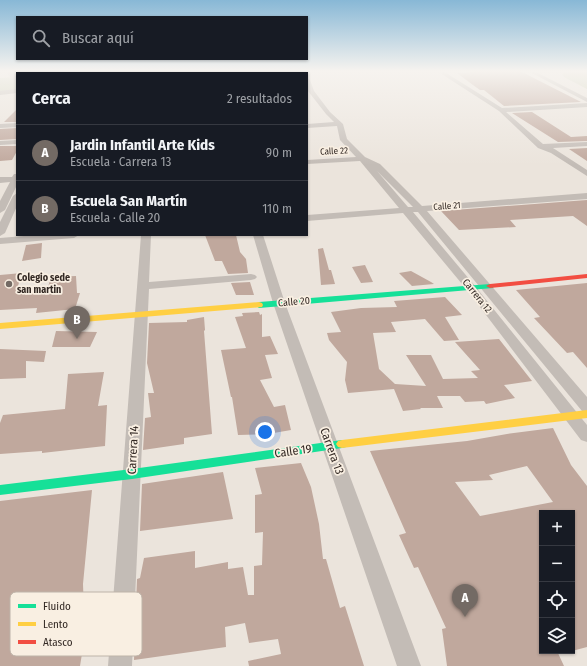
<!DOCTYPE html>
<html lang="es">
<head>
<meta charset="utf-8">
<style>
	:root { --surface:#171b24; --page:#242831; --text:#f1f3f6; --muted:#9ea1a6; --line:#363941; --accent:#736a64 }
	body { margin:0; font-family:"Fira Sans Condensed",sans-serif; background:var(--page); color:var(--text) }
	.controls { position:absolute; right:12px; bottom:12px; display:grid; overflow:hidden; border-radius:0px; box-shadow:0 1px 3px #0004 }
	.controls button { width:36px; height:36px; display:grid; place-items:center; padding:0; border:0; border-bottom:1px solid var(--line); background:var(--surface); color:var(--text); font:20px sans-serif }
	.you { position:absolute; left:265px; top:432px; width:14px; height:14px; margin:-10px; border:3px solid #fff; border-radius:50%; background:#1a73e8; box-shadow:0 0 0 6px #1a73e833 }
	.badge { display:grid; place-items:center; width:26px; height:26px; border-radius:50%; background:var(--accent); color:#fff; font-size:13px; font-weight:700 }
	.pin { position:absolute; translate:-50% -33px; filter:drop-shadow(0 1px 2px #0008) }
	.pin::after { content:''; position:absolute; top:21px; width:14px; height:12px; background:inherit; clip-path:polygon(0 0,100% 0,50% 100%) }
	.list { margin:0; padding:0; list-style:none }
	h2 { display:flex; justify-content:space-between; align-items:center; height:52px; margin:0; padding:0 16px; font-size:17px }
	h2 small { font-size:13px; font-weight:400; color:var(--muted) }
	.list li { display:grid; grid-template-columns:26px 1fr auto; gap:12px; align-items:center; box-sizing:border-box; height:56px; padding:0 16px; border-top:1px solid var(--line) }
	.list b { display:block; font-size:15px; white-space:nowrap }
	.list p { margin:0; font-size:13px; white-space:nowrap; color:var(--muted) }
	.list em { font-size:13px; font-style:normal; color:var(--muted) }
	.icon { flex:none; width:22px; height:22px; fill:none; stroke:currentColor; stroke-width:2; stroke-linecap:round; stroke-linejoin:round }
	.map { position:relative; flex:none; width:587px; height:666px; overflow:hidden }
	.search { position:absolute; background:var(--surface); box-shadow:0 1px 3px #0004; left:16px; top:16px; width:292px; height:44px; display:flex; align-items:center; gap:10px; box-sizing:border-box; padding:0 14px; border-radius:0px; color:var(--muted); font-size:15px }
	.panel { position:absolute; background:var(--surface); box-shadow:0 1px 3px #0004; left:16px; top:72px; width:292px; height:164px; border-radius:0px }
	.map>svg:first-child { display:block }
	.green { fill:#ccd0b6 }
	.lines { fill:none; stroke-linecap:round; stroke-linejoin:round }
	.runway { fill:#cbc4be; fill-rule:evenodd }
	.building { fill:#c0a89d; fill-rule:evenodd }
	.street { fill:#c3bcb6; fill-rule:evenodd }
	.fast { fill:#16e098; fill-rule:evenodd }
	.slow { fill:#ffcf43; fill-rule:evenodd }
	.jam { fill:#f24e42; fill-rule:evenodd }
	.poi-dot { fill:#736a64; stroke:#f9efe2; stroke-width:1.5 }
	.labels { text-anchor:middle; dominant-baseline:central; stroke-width:3.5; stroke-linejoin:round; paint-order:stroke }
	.far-street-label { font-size:9px; fill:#332924; stroke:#f9efe2 }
	.poi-label { font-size:10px; font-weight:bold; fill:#332924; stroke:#f9efe2; text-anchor:start }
	.street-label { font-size:10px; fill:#332924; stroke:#f9efe2 }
	.near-street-label { font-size:12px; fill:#332924; stroke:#f9efe2 }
	.key { fill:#f9efe2; stroke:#beb4a9; stroke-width:1 }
	.key-label { font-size:11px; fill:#332924 }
</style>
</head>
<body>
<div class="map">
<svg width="587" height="666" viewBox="0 0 587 666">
	<rect width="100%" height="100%" fill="#ebe4dc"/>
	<path class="green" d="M565,71H587V89L564,77L562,74Z
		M17,77V91L0,92V78Z"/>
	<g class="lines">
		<path class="runway" d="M8,71H69L67,73H17V82L13,81L7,73Z"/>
	</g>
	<path class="building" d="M472,71H520L581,102L504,106L484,90H480L473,85L457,73L474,72Z
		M17,109V122H4Z
		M532,112L571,137L587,136V141L558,142L512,113Z
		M17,128V139L0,140V129Z
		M0,146H17V151L12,160L0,161Z
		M587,148V161L569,149Z
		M587,200V226L573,216L510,220L516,227L459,230L441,211Z
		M205,235H236L240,252L246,259L248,273L228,274L222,261H215Z
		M42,243L41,258L22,261L26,245Z
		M323,248L329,270H331L335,284L321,285L318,249Z
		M365,265L373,282L361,283L352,267Z
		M411,271L431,282L434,284L412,286L399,273Z
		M22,273L17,289L48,287L51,277L76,276L77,293H80L75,309L36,313L37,308L0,310V275Z
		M250,282L254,295H236L231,283Z
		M587,283V368L573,352L567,353L534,318L540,317L516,290Z
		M445,297L462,315L445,317L459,340L444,341L425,319L391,322L396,332L373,333L379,369L395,384L426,386L406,355H431L443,379L478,378L471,371L480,370L455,342L499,339L532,381L504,385L515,398L486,404L484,401L465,402L460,396H437L443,408H420L421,409L403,411L394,389L348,393L345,380L347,362L329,340L327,333L341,332L331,312L361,308L397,307L394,301Z
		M259,312L260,315L262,314V337L270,336L278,354L265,355L272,378L260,380L274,407L285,405L291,430L268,434L238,435L232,397H231L221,350L246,348L235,317L243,316L242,313Z
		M204,317L205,330L204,331L212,434L184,438V444L143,450L145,418L151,417L148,393H154L147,363L149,323L187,322V320Z
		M56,331L97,332L90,347H52Z
		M0,349L46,351L44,362L26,361V378L0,379Z
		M104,372L98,406L107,405L105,446L42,453V451L0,454V423L3,415L65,409L68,374Z
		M553,428L571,465L587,486V647L572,651V513H542V651H557L564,666H447L442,629L446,628L418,567L414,568L399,535L406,533L370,451L467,441L507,434ZM527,466L553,502L480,516L455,482L493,480L489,475Z
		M301,463L311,487L319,524L323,559H326L340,608L345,606L364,666H249L248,661L281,654L278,639L249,643L245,623L225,627L226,647L134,660L137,579L140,578L144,558L195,551V568L228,562V569L243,567L248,595H254V566L262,565L263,532L255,533V495L262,494L255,468Z
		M223,472L233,519L140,531L142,484Z
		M92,490L83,584L84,612L89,611L80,666H0V501Z"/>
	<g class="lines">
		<path class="street" d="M133,71H138L139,73H133Z
			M171,71H196L188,73H166Z
			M291,71H318L307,73H285Z
			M437,71H443L502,108L587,103V107L506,112L543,144L587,142V146L553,148L587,170V176L551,153L538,148L499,111Z
			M528,71H534L587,98V102Z
			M307,78L310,80L314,91L330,112L343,124L347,139L365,157L380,164L422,206L587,193V199L427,211L587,397V412L582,411L418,212H413L475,286L587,425V442L581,440L467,290L403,213L307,221V215L399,208L360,161L307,164V160L356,157L340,140L337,126L307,128V124L334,122L326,114L308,91ZM377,171L413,207H408Z
			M17,89V93L0,95V91Z
			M17,123V127L0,128V124Z
			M17,140V144L0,145V141Z
			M14,174H17V185L5,210L0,213V201L10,182L0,183V177H12Z
			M17,193V206L5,233L0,236V222L13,196Z
			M36,235H79L74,238L0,244V238Z
			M141,235H151L149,282L251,274L255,275L257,277L255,279L251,280L149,289L132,666H108Z
			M253,235H263L285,303L421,666H397L273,303Z"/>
		<path class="fast" d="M490,284H493L494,286L493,288L259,308L255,305L259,302Z
			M342,440L346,441L348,444L346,447L342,448L132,479L0,495V485L132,469Z"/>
		<path class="slow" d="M259,302L262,303L263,305L262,307L0,329V323Z
			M587,410V418L342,448L338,447L336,444L338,441L342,440Z"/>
		<path class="jam" d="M587,274V278L490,288L486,286L490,284Z"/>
	</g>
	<linearGradient id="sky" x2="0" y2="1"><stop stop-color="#88b8d6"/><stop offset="0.43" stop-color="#f6f3ef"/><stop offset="1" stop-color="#f6f3ef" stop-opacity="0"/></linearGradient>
	<rect width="587" height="165" fill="url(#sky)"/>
	<circle class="poi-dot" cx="9" cy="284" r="4"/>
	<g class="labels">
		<g class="far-street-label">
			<text transform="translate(334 151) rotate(-3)">Calle 22</text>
			<text transform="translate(447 206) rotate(-4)">Calle 21</text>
		</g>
		<g class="poi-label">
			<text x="17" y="278">Colegio sede<tspan x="17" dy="12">san martin</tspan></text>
		</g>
		<g class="street-label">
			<text transform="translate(477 296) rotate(51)">Carrera 12</text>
			<text transform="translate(294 302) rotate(-5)">Calle 20</text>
		</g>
		<g class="near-street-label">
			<text transform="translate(133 450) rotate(-87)">Carrera 14</text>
			<text transform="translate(293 451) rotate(-8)">Calle 19</text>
			<text transform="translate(332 451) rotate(70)">Carrera 13</text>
		</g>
	</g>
	<rect x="10" y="592" width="132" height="64" rx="6" class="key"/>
	<rect x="18" y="604" width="18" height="4" fill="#16e098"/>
	<rect x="18" y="622" width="18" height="4" fill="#ffcf43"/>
	<rect x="18" y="640" width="18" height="4" fill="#f24e42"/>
	<g class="key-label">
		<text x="43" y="610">Fluido</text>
		<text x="43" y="628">Lento</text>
		<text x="43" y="646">Atasco</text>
	</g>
</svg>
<div class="controls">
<button>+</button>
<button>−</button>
<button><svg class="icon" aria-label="locate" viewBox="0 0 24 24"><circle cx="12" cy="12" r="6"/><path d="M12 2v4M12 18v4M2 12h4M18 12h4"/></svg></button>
<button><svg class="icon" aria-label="layers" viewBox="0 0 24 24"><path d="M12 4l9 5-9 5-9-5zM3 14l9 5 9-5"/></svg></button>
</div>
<div class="you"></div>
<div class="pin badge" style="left:465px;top:617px">A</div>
<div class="pin badge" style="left:77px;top:339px">B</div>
<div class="search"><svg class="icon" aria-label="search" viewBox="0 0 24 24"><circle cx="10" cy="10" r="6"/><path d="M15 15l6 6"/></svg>Buscar aquí</div>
<section class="panel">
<h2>Cerca<small>2 resultados</small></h2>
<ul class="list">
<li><span class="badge">A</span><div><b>Jardin Infantil Arte Kids</b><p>Escuela · Carrera 13</p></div><em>90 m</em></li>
<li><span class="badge">B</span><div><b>Escuela San Martín</b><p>Escuela · Calle 20</p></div><em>110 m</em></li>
</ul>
</section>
</div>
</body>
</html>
